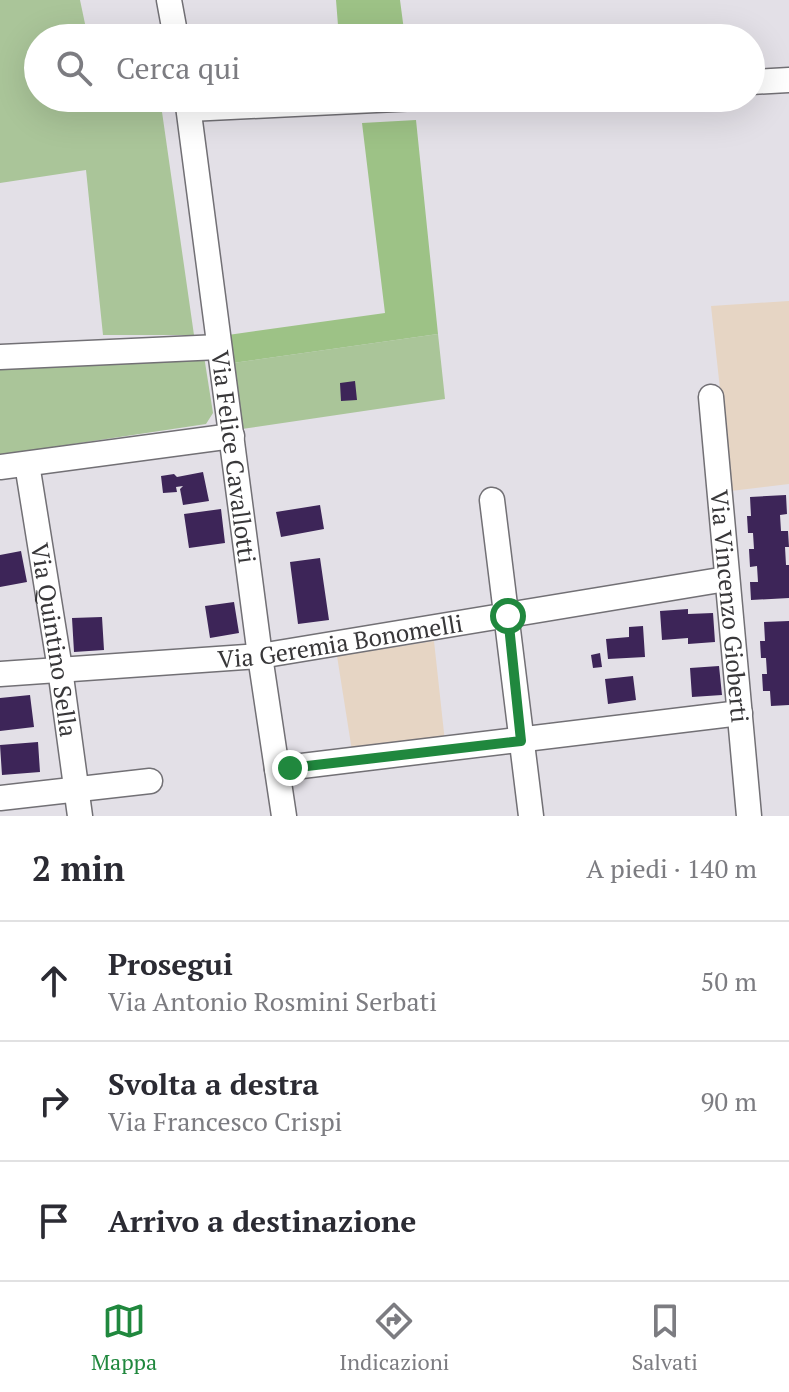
<!DOCTYPE html>
<html lang="it">
<head>
<meta charset="utf-8">
<style>
	:root { --surface:#fff; --page:#f7f7f7; --text:#2b2b33; --muted:#7c7c81; --line:#e1e1e2; --accent:#20883e }
	body { margin:0; font-family:"PT Serif",serif; background:var(--page); color:var(--text) }
	.stop { position:absolute; width:24px; height:24px; margin:-18px; border:6px solid #20883e; border-radius:50%; background:#fff }
	.stop.end { background:#20883e; border-color:#fff; box-shadow:0 2px 8px #0008 }
	.list { margin:0; padding:0; list-style:none }
	h2 { display:flex; justify-content:space-between; align-items:center; height:104px; margin:0; padding:0 32px; font-size:34px }
	h2 small { font-size:26px; font-weight:400; color:var(--muted) }
	.list li { display:grid; grid-template-columns:52px 1fr auto; gap:24px; align-items:center; box-sizing:border-box; height:120px; padding:0 32px; border-top:2px solid var(--line) }
	.list b { display:block; font-size:30px; white-space:nowrap }
	.list p { margin:0; font-size:26px; white-space:nowrap; color:var(--muted) }
	.list em { font-size:26px; font-style:normal; color:var(--muted) }
	.icon { flex:none; width:44px; height:44px; fill:none; stroke:currentColor; stroke-width:2; stroke-linecap:round; stroke-linejoin:round }
	.map { position:relative; flex:none; width:789px; height:816px; overflow:hidden }
	.search { position:absolute; background:var(--surface); box-shadow:0 8px 32px #0002; left:24px; right:24px; top:24px; height:88px; display:flex; align-items:center; gap:20px; box-sizing:border-box; padding:0 28px; border-radius:44px; color:var(--muted); font-size:30px }
	.sheet { height:464px; background:var(--surface) }
	nav { display:flex; justify-content:space-around; align-items:center; box-sizing:border-box; height:112px; border-top:2px solid var(--line); background:var(--surface); font-size:22px; color:var(--muted) }
	nav a { display:grid; justify-items:center; gap:4px }
	nav .on { color:var(--accent) }
	.map>svg:first-child { display:block }
	.industrial { fill:#e6d5c4 }
	.green { fill:#aac599 }
	.forest { fill:#9dc286 }
	.building { fill:#3d2558 }
	.lines { fill:none; stroke-linecap:round; stroke-linejoin:round }
	.minor-casing { stroke:#727075; stroke-width:27 }
	.minor { stroke:#fff; stroke-width:24 }
	.route { stroke:#20883e; stroke-width:10 }
	.labels { text-anchor:middle; dominant-baseline:central; stroke-width:8; stroke-linejoin:round; paint-order:stroke }
	.street-label { font-size:24px; fill:#383739; stroke:#fff }
</style>
</head>
<body>
<div class="map">
<svg width="789" height="816" viewBox="0 0 789 816">
	<rect width="100%" height="100%" fill="#e3e0e7"/>
	<path class="industrial" d="M789,301V484L731,491L711,306Z
		M434,641L445,742L352,751L337,656Z"/>
	<path class="green" d="M0,0H80L88,38H38V98H160L194,335H103L86,170L0,183Z
		M438,334L445,399L242,429L233,363Z
		M204,356L213,413L206,424L0,455V366Z"/>
	<path class="forest" d="M336,0H400L405,38H339Z
		M416,120L438,334L233,363L228,335L385,313L362,123Z"/>
	<path class="building" d="M355,381L357,400L341,401L340,383Z
		M203,472L209,501L183,505L180,489L183,486L176,487L177,492L163,493L161,476L174,474L177,477Z
		M786,495L787,514L780,515L781,531H788L789,547H785L786,565H789V598L751,600L750,582H758L757,566L750,567L749,549H754L753,533H748L747,516H751L750,497Z
		M320,505L324,529L281,537L276,512Z
		M221,509L225,543L189,548L184,514Z
		M21,551L27,582L0,587V555Z
		M320,558L329,620L298,624L290,562Z
		M234,602L239,633L210,638L205,606Z
		M688,609V614L713,613L715,642L688,644V638L662,640L660,611Z
		M102,617L104,650L74,652L72,618Z
		M789,621V705L771,706L770,691H763L762,674H767L766,658H761L760,641H765L764,622Z
		M643,626L645,657L608,659L606,639L629,637V627Z
		M600,653L602,667L593,668L591,655Z
		M719,666L722,695L692,697L690,668Z
		M633,676L636,700L608,704L605,679Z
		M30,695L34,727L0,731V698Z
		M38,742L40,772L2,775L0,745Z"/>
	<g class="lines">
		<defs>
			<g id="minor">
				<path d="M169,0L176,38"/>
				<path d="M751,82L789,80"/>
				<path id="s1" d="M187,98L260,656L284,816"/>
				<path d="M189,109L417,98"/>
				<path d="M0,357L219,347"/>
				<path id="s2" d="M711,397L749,816"/>
				<path id="s3" d="M27,464L60,669L80,816"/>
				<path d="M0,467L232,436"/>
				<path d="M492,500L531,816"/>
				<path id="s4" d="M0,674L260,656L726,579"/>
				<path d="M277,769L740,713"/>
				<path d="M0,798L150,781"/>
			</g>
		</defs>
		<use href="#minor" class="minor-casing"/>
		<use href="#minor" class="minor"/>
	</g>
	<g class="lines">
		<path class="route" d="M290,768L521,741L508,616"/>
	</g>
	<g class="labels">
		<g class="street-label">
			<text stroke="none"><textPath href="#s1" startOffset="362">Via Felice Cavallotti</textPath></text>
			<text stroke="none"><textPath href="#s2" startOffset="210">Via Vincenzo Gioberti</textPath></text>
			<text stroke="none"><textPath href="#s3" startOffset="178">Via Quintino Sella</textPath></text>
			<text stroke="none"><textPath href="#s4" startOffset="342">Via Geremia Bonomelli</textPath></text>
		</g>
	</g>
</svg>
<div class="stop" style="left:508px;top:616px"></div>
<div class="stop end" style="left:290px;top:768px"></div>
<div class="search"><svg class="icon" aria-label="search" viewBox="0 0 24 24"><circle cx="10" cy="10" r="6"/><path d="M15 15l6 6"/></svg>Cerca qui</div>
</div>
<section class="sheet">
<h2>2 min<small>A piedi · 140 m</small></h2>
<ul class="list">
<li><svg class="icon" aria-label="ahead" viewBox="0 0 24 24"><path d="M12 20V5M6 11l6-6 6 6"/></svg><div><b>Prosegui</b><p>Via Antonio Rosmini Serbati</p></div><em>50 m</em></li>
<li><svg class="icon" aria-label="right" viewBox="0 0 24 24"><path d="M7 20v-9h11M14 6l5 5-5 5"/></svg><div><b>Svolta a destra</b><p>Via Francesco Crispi</p></div><em>90 m</em></li>
<li><svg class="icon" aria-label="arrive" viewBox="0 0 24 24"><path d="M6 21V4h12l-3 4 3 4H6"/></svg><div><b>Arrivo a destinazione</b></div></li>
</ul>
</section>
<nav>
<a class="on"><svg class="icon" aria-label="map" viewBox="0 0 24 24"><path d="M3 6l6-2 6 2 6-2v14l-6 2-6-2-6 2zM9 4v14M15 6v14"/></svg>Mappa</a>
<a><svg class="icon" aria-label="directions" viewBox="0 0 24 24"><path d="M12 3l9 9-9 9-9-9zM9 14v-3h6M13 9l2 2-2 2"/></svg>Indicazioni</a>
<a><svg class="icon" aria-label="saved" viewBox="0 0 24 24"><path d="M7 4h10v16l-5-4-5 4z"/></svg>Salvati</a>
</nav>
</body>
</html>
